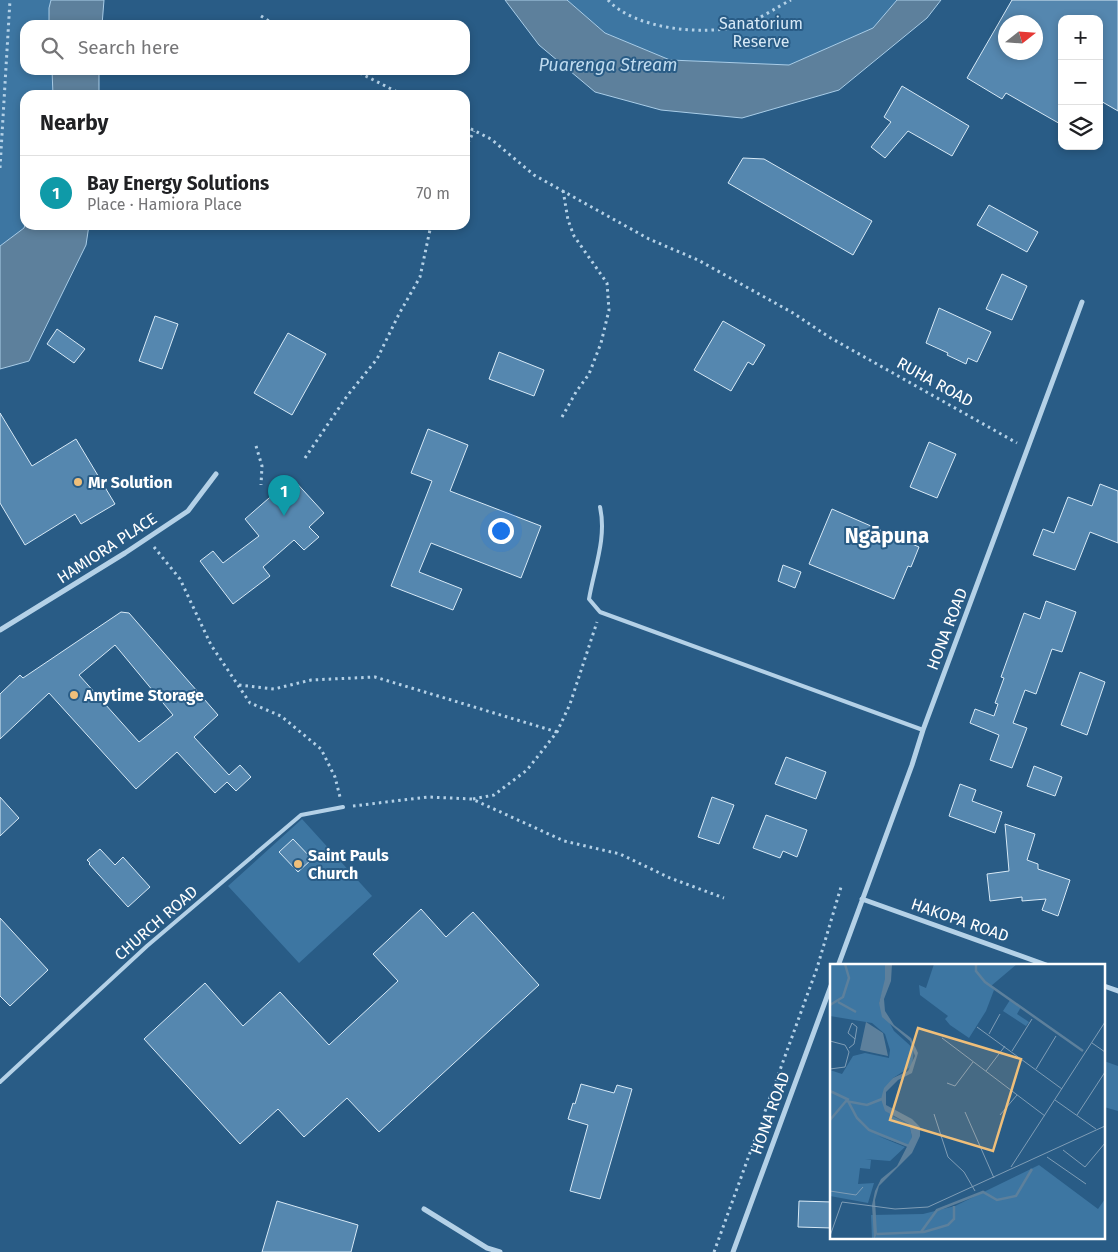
<!DOCTYPE html>
<html lang="en">
<head>
<meta charset="utf-8">
<style>
	:root { --surface:#fff; --page:#f2f2f2; --text:#202124; --muted:#757577; --line:#e0e0e0; --accent:#7d684b }
	body { margin:0; font-family:"Fira Sans",sans-serif; background:var(--page); color:var(--text) }
	.controls { position:absolute; right:15px; top:15px; display:grid; overflow:hidden; border-radius:10px; box-shadow:0 2px 8px #0003 }
	.controls button { width:45px; height:45px; display:grid; place-items:center; padding:0; border:0; border-bottom:1px solid var(--line); background:var(--surface); color:var(--text); font:25px sans-serif }
	.compass { position:absolute; left:998px; top:15px; width:45px; height:45px; border-radius:50%; background:var(--surface); box-shadow:0 2px 8px #0003; rotate:73deg }
	.you { position:absolute; left:500px; top:530px; width:18px; height:18px; margin:-12px; border:4px solid #fff; border-radius:50%; background:#1a73e8; box-shadow:0 0 0 8px #1a73e833 }
	.badge { display:grid; place-items:center; width:32px; height:32px; border-radius:50%; background:var(--accent); color:#fff; font-size:16px; font-weight:700 }
	.pin { position:absolute; translate:-50% -41px; filter:drop-shadow(0 1px 2px #0008) }
	.pin::after { content:''; position:absolute; top:26px; width:18px; height:15px; background:inherit; clip-path:polygon(0 0,100% 0,50% 100%) }
	.list { margin:0; padding:0; list-style:none }
	h2 { display:flex; justify-content:space-between; align-items:center; height:65px; margin:0; padding:0 20px; font-size:21px }
	h2 small { font-size:16px; font-weight:400; color:var(--muted) }
	.list li { display:grid; grid-template-columns:32px 1fr auto; gap:15px; align-items:center; box-sizing:border-box; height:75px; padding:0 20px; border-top:1px solid var(--line) }
	.list b { display:block; font-size:19px; white-space:nowrap }
	.list p { margin:0; font-size:16px; white-space:nowrap; color:var(--muted) }
	.list em { font-size:16px; font-style:normal; color:var(--muted) }
	.icon { flex:none; width:28px; height:28px; fill:none; stroke:currentColor; stroke-width:2; stroke-linecap:round; stroke-linejoin:round }
	.map { position:relative; flex:none; width:1118px; height:1252px; overflow:hidden }
	.search { position:absolute; background:var(--surface); box-shadow:0 2px 8px #0003; left:20px; top:20px; width:450px; height:55px; display:flex; align-items:center; gap:12px; box-sizing:border-box; padding:0 18px; border-radius:15px; color:var(--muted); font-size:19px }
	.panel { position:absolute; background:var(--surface); box-shadow:0 2px 8px #0003; left:20px; top:90px; width:450px; height:140px; border-radius:15px }
	.map>svg:first-child { display:block }
	.green { fill:#3d76a2 }
	.water { fill:#5d809c; stroke:#a9cde8 }
	.building { fill:#5587af; stroke:#d7e9f6; fill-rule:evenodd }
	.lines { fill:none; stroke-linecap:round; stroke-linejoin:round }
	.path { stroke:#b4d1e7; stroke-width:3; stroke-dasharray:2.5 4; stroke-linecap:butt }
	.lane { stroke:#b4d1e7; stroke-width:4 }
	.street { stroke:#b4d1e7; stroke-width:5 }
	.poi-dot { fill:#efbf7a; stroke:#295c86; stroke-width:2 }
	.labels { text-anchor:middle; dominant-baseline:central; stroke-width:4; stroke-linejoin:round; paint-order:stroke }
	.park-label { font-size:16px; fill:#d7e9f6; stroke:#295c86 }
	.street-label { font-size:16px; fill:#fff; stroke:#295c86 }
	.poi-label { font-size:16px; font-weight:bold; fill:#fff; stroke:#295c86; text-anchor:start }
	.water-label { font-size:18px; font-style:italic; fill:#bfdbef; stroke:#295c86 }
	.district-label { font-size:21px; font-weight:bold; fill:#fff; stroke:#295c86 }
	.inset-river { fill:none; stroke:#5d809c; stroke-width:2.5 }
	.inset-road { fill:none; stroke:#7f9db6; stroke-width:1 }
	.view { fill:#efbf7a; fill-opacity:0.15; stroke:#efbf7a; stroke-width:2.5 }
	.inset-edge { fill:none; stroke:#fff; stroke-width:2.5 }
</style>
</head>
<body>
<div class="map">
<svg width="1118" height="1252" viewBox="0 0 1118 1252">
	<rect width="100%" height="100%" fill="#295c86"/>
	<path class="green" d="M0,0H51L49,8V25H25V70H52L53,95H25V225L24,228L0,246Z
		M567,0H897L873,28L789,65L670,60L605,33Z
		M302,819L372,896L299,963L228,886Z
		M1104,1061L1118,1066V1111L1104,1107Z"/>
	<path class="water" d="M51,0H104L102,25H49V8Z
		M505,0H567L605,33L670,60L789,65L873,28L897,0H941L927,18L839,90L742,118L661,110L595,92L539,45Z
		M52,70H99V95H53Z
		M25,225H89L86,245L29,361L0,369V246L24,228Z"/>
	<path class="building" d="M1012,0H1118V111L1099,100V19H1062V125L1006,93L1002,99L967,78ZM1006,22H1036V52H1006Z
		M902,86L969,126L952,156L908,131L885,158L871,147L891,122L884,117Z
		M743,158L764,159L872,221L853,255L728,183Z
		M989,205L1038,232L1027,252L977,225Z
		M1002,274L1027,286L1012,320L986,309Z
		M939,308L991,332L977,362L968,358L966,364L947,355L948,353L926,343Z
		M155,316L178,324L162,369L139,361Z
		M723,321L765,345L753,365L748,362L731,391L694,370Z
		M57,329L85,349L74,363L47,344Z
		M288,333L326,354L292,415L254,393Z
		M499,352L544,370L534,396L489,379Z
		M0,413L32,466L76,439L115,504L81,524L75,514L25,545L0,503Z
		M428,429L468,445L450,491L541,526L521,578L431,543L419,572L462,589L453,610L391,586L432,481L411,473Z
		M929,442L956,454L937,498L910,487Z
		M292,478L324,513L309,527L319,537L304,550L294,540L263,567L270,576L233,604L200,561L213,551L223,563L259,536L245,519Z
		M1100,484L1118,491V543L1090,532L1075,570L1033,555L1043,529L1054,533L1068,497L1092,506Z
		M832,509L919,547L911,567L908,566L894,599L809,564Z
		M783,565L801,572L795,588L778,581Z
		M1046,601L1076,612L1062,652L1052,649L1036,694L1025,690L1013,723L1027,728L1012,768L990,760L999,735L970,723L975,709L994,716L998,704L995,703L1004,678L1001,677L1024,613L1040,619Z
		M121,612L129,613L218,715L194,737L229,775L240,765L251,777L236,791L227,782L215,793L177,752L136,789L49,693L0,739V694L20,675L23,678ZM115,645L173,715L139,742L79,675Z
		M1080,672L1105,682L1087,735L1061,725Z
		M786,757L826,772L816,799L775,784Z
		M1034,766L1062,777L1055,796L1027,786Z
		M960,784L976,790L972,801L1002,812L995,833L949,816Z
		M0,797L19,818L0,836Z
		M712,797L734,805L719,844L698,837Z
		M766,815L807,830L797,857L783,851L780,858L753,848Z
		M1005,824L1035,834L1027,860L1038,864V869L1070,880L1058,916L1042,910L1046,899L1022,901V897L990,901L987,874L1009,871Z
		M293,839L312,859L298,872L279,852Z
		M100,849L115,865L123,857L150,887L128,907L89,864L90,863L87,860Z
		M421,909L446,937L473,912L539,985L379,1132L347,1098L304,1137L278,1109L240,1144L144,1039L205,983L243,1026L280,992L329,1045L398,981L373,954Z
		M0,918L48,970L10,1006L0,996Z
		M581,1084L614,1093L617,1085L632,1089L600,1199L570,1191L588,1125L568,1119L573,1103L575,1104Z
		M277,1201L358,1225L351,1252H262Z
		M799,1201L832,1202V1228L798,1227Z"/>
	<g class="lines">
		<path class="path" d="M608,0C634,29 703,36 740,26C755,22 777,7 791,0
			M261,16L275,25
			M354,70L403,95
			M465,126L491,139L534,175L649,239L698,260L793,313L829,337L1017,443
			M465,149L474,131
			M0,168L10,0
			M562,417L576,392L589,374L601,343L609,310L607,283L574,236L568,220L563,190
			M256,446L262,466L261,485
			M305,458L347,396L377,359L399,314L420,277L431,225
			M154,547L180,579L211,645L250,703L281,716L321,749L335,777L340,797
			M239,685L274,689L311,680L375,677L557,732
			M473,799L494,795L527,770L557,732L570,704L597,622
			M353,806L428,797L472,799L564,841L620,854L670,878L724,898
			M714,1252L817,968L841,887"/>
		<path class="lane" d="M600,507C607,538 594,569 589,599L600,612L923,730
			M0,1082L147,946L301,815L343,807"/>
		<path class="street" d="M0,630L125,553L188,511L216,474
			M862,899L1049,966
			M838,966L912,765L923,730L1082,302
			M1104,986L1118,991
			M424,1209L487,1248L500,1252
			M733,1252L832,983"/>
	</g>
	<g class="poi-dot">
		<circle cx="78" cy="482" r="5"/>
		<circle cx="74" cy="695" r="5"/>
		<circle cx="298" cy="864" r="5"/>
	</g>
	<g class="labels">
		<g class="park-label">
			<text x="761" y="23">Sanatorium<tspan x="761" dy="18">Reserve</tspan></text>
		</g>
		<g class="street-label">
			<text transform="translate(935 382) rotate(29)">RUHA ROAD</text>
			<text transform="translate(107 548) rotate(-33)">HAMIORA PLACE</text>
			<text transform="translate(947 629) rotate(-69)">HONA ROAD</text>
			<text transform="translate(960 920) rotate(19)">HAKOPA ROAD</text>
			<text transform="translate(156 923) rotate(-41)">CHURCH ROAD</text>
			<text transform="translate(770 1113) rotate(-70)">HONA ROAD</text>
		</g>
		<g class="poi-label">
			<text x="88" y="482">Mr Solution</text>
			<text x="84" y="695">Anytime Storage</text>
			<text x="308" y="855">Saint Pauls<tspan x="308" dy="18">Church</tspan></text>
		</g>
		<g class="water-label">
			<text x="608" y="65">Puarenga Stream</text>
		</g>
		<g class="district-label">
			<text x="887" y="536">Ngāpuna</text>
		</g>
	</g>
	<g transform="translate(830 964)">
		<rect width="275" height="275" fill="#295c86"/>
		<path d="M0,0H55L56,15L49,39L64,67L84,85L82,102L63,114L51,135L62,152L79,160L82,173L80,183L48,172L75,183L60,197L35,195L41,196L40,205L30,204L28,220L44,219L38,239L0,232V106L12,110L23,92L35,89L59,94L60,86L55,70L42,59L0,52ZM104,0H187L161,22L164,26L156,47L139,74L120,61L115,55L118,52L90,31L89,21L96,24ZM180,36L191,43L187,50L199,58L196,62L173,47ZM209,201L268,245L275,235V275H42L41,251L93,250L125,242Z" fill="#3d76a2"/>
		<path d="M55,0H62L61,17L54,35L55,47L64,61L81,74L88,89L82,109L68,116L56,128V141L82,155L90,163V172L82,189L49,222L45,236L47,270L44,275L42,241L45,227L51,215L67,202L82,173L79,160L55,147L51,135L54,124L63,114L78,107L85,92L80,77L52,53L49,39L55,15ZM36,58L53,69L58,92L30,86Z" fill="#5d809c"/>
		<path class="inset-river" d="M146,0V7L155,18L253,87M8,38L26,48M0,41L13,33L19,14L15,0M0,127L19,136M18,137L27,154L39,166L81,183M0,156L16,137L37,141L52,135M91,268L107,246L153,228L167,236L186,232L202,205M47,270L94,268L118,261L124,255V242"/>
		<path class="inset-road" d="M147,63L232,125M159,70L170,50M112,74L215,152M0,77L15,81L19,88L15,103L0,105M262,79L275,88M19,84L24,80L25,75L27,63L22,59L18,69L25,75M182,87L202,55M206,105L226,72M156,107L175,82M117,119L125,122L143,98M225,136L266,165M135,148L164,214M104,150L118,193L134,208L145,227M170,151L187,131M247,151L275,108M233,186L255,203L275,179M217,193L256,220M181,203L275,58M0,227L26,231L33,223M0,272L12,238L65,245L98,243L275,162"/>
		<path class="view" d="M88,64L191,95L163,187L60,156Z"/>
		<rect width="275" height="275" class="inset-edge"/>
	</g>
</svg>
<div class="controls">
<button>+</button>
<button>−</button>
<button><svg class="icon" aria-label="layers" viewBox="0 0 24 24"><path d="M12 4l9 5-9 5-9-5zM3 14l9 5 9-5"/></svg></button>
</div>
<svg class="compass" viewBox="-18 -18 36 36"><path d="M0-13l5 13h-10z" fill="#e53935"/><path d="M0 13l5-13h-10z" fill="#757577"/></svg>
<div class="you"></div>
<div class="pin badge" style="left:284px;top:516px;background:#0f9aa8">1</div>
<div class="search"><svg class="icon" aria-label="search" viewBox="0 0 24 24"><circle cx="10" cy="10" r="6"/><path d="M15 15l6 6"/></svg>Search here</div>
<section class="panel">
<h2>Nearby<small></small></h2>
<ul class="list">
<li><span class="badge" style="background:#0f9aa8">1</span><div><b>Bay Energy Solutions</b><p>Place · Hamiora Place</p></div><em>70 m</em></li>
</ul>
</section>
</div>
</body>
</html>
